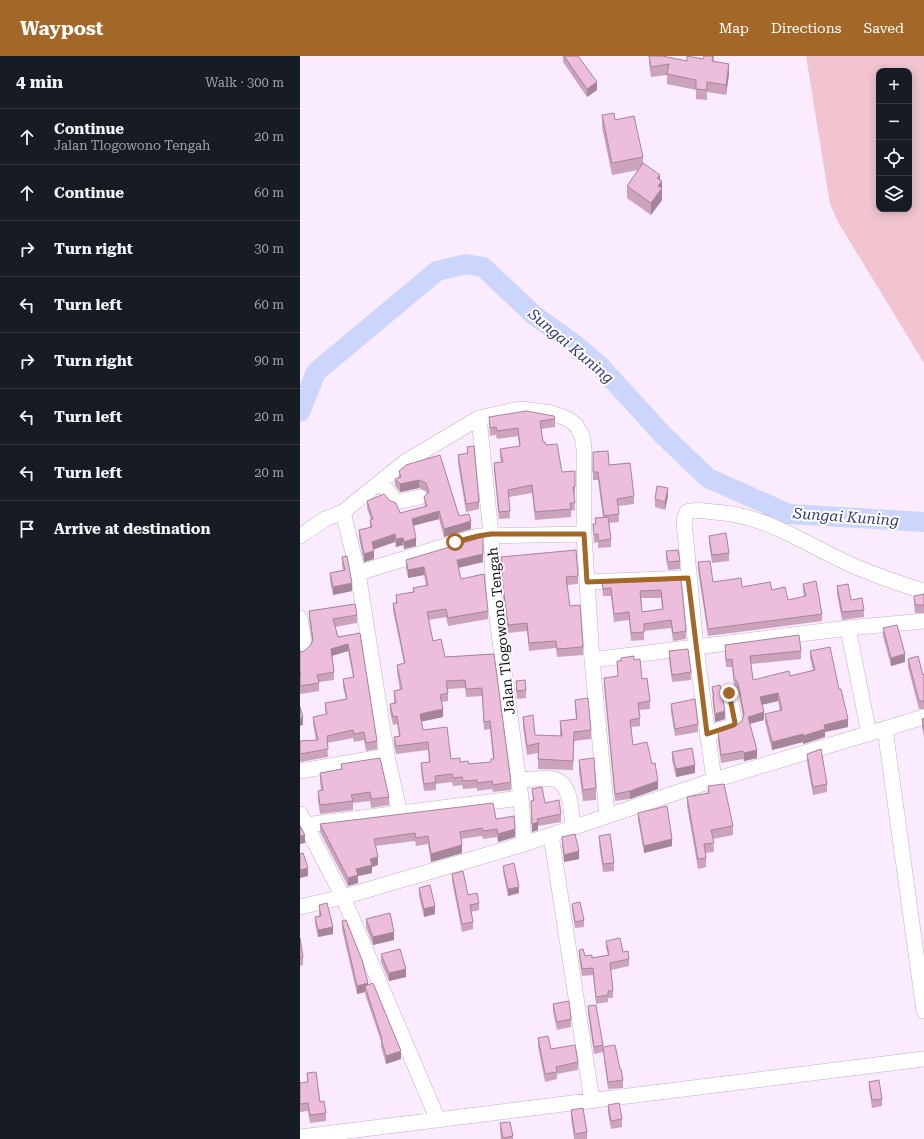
<!DOCTYPE html>
<html lang="en">
<head>
<meta charset="utf-8">
<style>
	:root { --surface:#171b24; --page:#20242c; --text:#f1f3f6; --muted:#9ea1a6; --line:#363941; --accent:#a36828 }
	body { margin:0; font-family:"Roboto Serif",serif; background:var(--page); color:var(--text) }
	.controls { position:absolute; right:12px; top:12px; display:grid; overflow:hidden; border-radius:8px; box-shadow:0 2px 10px #0003 }
	.controls button { width:36px; height:36px; display:grid; place-items:center; padding:0; border:0; border-bottom:1px solid var(--line); background:var(--surface); color:var(--text); font:20px sans-serif }
	.stop { position:absolute; width:12px; height:12px; margin:-9px; border:3px solid #a36828; border-radius:50%; background:#fff }
	.stop.end { background:#a36828; border-color:#fff; box-shadow:0 1px 4px #0008 }
	.list { margin:0; padding:0; list-style:none }
	h2 { display:flex; justify-content:space-between; align-items:center; height:52px; margin:0; padding:0 16px; font-size:17px }
	h2 small { font-size:13px; font-weight:400; color:var(--muted) }
	.list li { display:grid; grid-template-columns:26px 1fr auto; gap:12px; align-items:center; box-sizing:border-box; height:56px; padding:0 16px; border-top:1px solid var(--line) }
	.list b { display:block; font-size:15px; white-space:nowrap }
	.list p { margin:0; font-size:13px; white-space:nowrap; color:var(--muted) }
	.list em { font-size:13px; font-style:normal; color:var(--muted) }
	.icon { flex:none; width:22px; height:22px; fill:none; stroke:currentColor; stroke-width:2; stroke-linecap:round; stroke-linejoin:round }
	.map { position:relative; flex:none; width:624px; height:1083px; overflow:hidden }
	header { display:flex; align-items:center; gap:24px; box-sizing:border-box; height:56px; padding:0 20px; background:var(--accent); color:#fff }
	header strong { font-size:19px }
	nav { display:flex; gap:22px; margin-inline-start:auto; font-size:14px }
	main { display:flex }
	aside { flex:1; background:var(--surface) }
	.map>svg:first-child { display:block }
	.green { fill:#f1c4d0; fill-rule:evenodd }
	.lines { fill:none; stroke-linecap:round; stroke-linejoin:round }
	.river { stroke:#ccd5fc; stroke-width:20 }
	.minor-casing { stroke:#c2b0c7; stroke-width:16 }
	.minor { stroke:#fff; stroke-width:15 }
	.wall { fill:#cca3bd; fill-rule:evenodd }
	.shaded-wall { fill:#a6849a }
	.building { fill:#edbddc; stroke:#a6849a; fill-rule:evenodd }
	.route { stroke:#a36828; stroke-width:5 }
	.labels { text-anchor:middle; dominant-baseline:central; stroke-width:4; stroke-linejoin:round; paint-order:stroke }
	.street-label { font-size:14px; fill:#110b13; stroke:#fff }
	.water-label { font-size:15px; font-style:italic; fill:#323973; stroke:#fff }
</style>
</head>
<body>
<header>
<strong>Waypost</strong>
<nav><a>Map</a><a>Directions</a><a>Saved</a></nav>
</header>
<main>
<aside>
<h2>4 min<small>Walk · 300 m</small></h2>
<ul class="list">
<li><svg class="icon" aria-label="ahead" viewBox="0 0 24 24"><path d="M12 20V5M6 11l6-6 6 6"/></svg><div><b>Continue</b><p>Jalan Tlogowono Tengah</p></div><em>20 m</em></li>
<li><svg class="icon" aria-label="ahead" viewBox="0 0 24 24"><path d="M12 20V5M6 11l6-6 6 6"/></svg><div><b>Continue</b></div><em>60 m</em></li>
<li><svg class="icon" aria-label="right" viewBox="0 0 24 24"><path d="M7 20v-9h11M14 6l5 5-5 5"/></svg><div><b>Turn right</b></div><em>30 m</em></li>
<li><svg class="icon" aria-label="left" viewBox="0 0 24 24"><path d="M17 20v-9H6M10 6l-5 5 5 5"/></svg><div><b>Turn left</b></div><em>60 m</em></li>
<li><svg class="icon" aria-label="right" viewBox="0 0 24 24"><path d="M7 20v-9h11M14 6l5 5-5 5"/></svg><div><b>Turn right</b></div><em>90 m</em></li>
<li><svg class="icon" aria-label="left" viewBox="0 0 24 24"><path d="M17 20v-9H6M10 6l-5 5 5 5"/></svg><div><b>Turn left</b></div><em>20 m</em></li>
<li><svg class="icon" aria-label="left" viewBox="0 0 24 24"><path d="M17 20v-9H6M10 6l-5 5 5 5"/></svg><div><b>Turn left</b></div><em>20 m</em></li>
<li><svg class="icon" aria-label="arrive" viewBox="0 0 24 24"><path d="M6 21V4h12l-3 4 3 4H6"/></svg><div><b>Arrive at destination</b></div></li>
</ul>
</aside>
<div class="map">
<svg width="624" height="1083" viewBox="0 0 624 1083">
	<rect width="100%" height="100%" fill="#faebff"/>
	<path class="green" d="M506,0H624V307L538,166L530,148ZM579,15H609V153H579Z"/>
	<g class="lines">
		<path class="river" d="M0,356L16,316L137,215L166,208L183,211L234,259L277,290L300,310L363,379L408,422L489,458L624,466"/>
		<defs>
			<path id="minor" d="M179,362L191,478L194,540L221,742L224,788
				M81,427L96,446L120,441
				M43,456L58,517L87,700L100,758
				M0,480L25,463L43,456L105,406L179,362L220,353L252,357L268,363L276,369L282,380L284,392V478L292,604L307,759
				M58,517L178,480L284,478
				M287,526L388,522
				M0,562L4,587V591L0,595
				M548,572L569,678
				M292,604L548,572L624,565
				M585,673L624,955
				M407,678L434,669L435,667L429,637
				M0,715L87,700
				M218,724C229,724 244,721 254,723C272,728 271,757 273,771
				M414,724L396,592L384,465L387,456C395,453 405,455 414,456C470,459 510,492 561,513C581,521 603,529 624,535
				M0,758L43,841L138,1064
				M5,769L221,742
				M251,779L292,1045
				M0,851L43,841L224,788L414,724L624,661
				M0,1081L624,1003"/>
		</defs>
		<use href="#minor" class="minor-casing"/>
		<use href="#minor" class="minor"/>
	</g>
	<path class="wall" d="M263,0H278L297,34L287,41L263,6Z
		M349,0H362L387,5L403,3L414,0V5L429,18L426,39L407,36V44L396,43V34L367,28V19L351,21L349,7Z
		M302,59L315,64L343,101V107L362,125V144L351,159L327,142V130L338,114L312,119L302,71Z
		M189,361L255,363V371L241,373L243,386L246,389L262,416L275,415V438H274L275,454L271,455V461L235,464L232,437L209,441L210,462L199,463L194,415V407L201,406L200,401V393L219,390L218,380L197,383L196,379L190,380Z
		M167,391L179,446V453L166,456L158,407V399L167,397Z
		M293,396L309,409L334,440V448L318,450L319,466L309,467L311,483V491L298,492V486L294,487L293,468H295V462L303,461L298,424H293Z
		M140,399L159,460L171,473L144,481L139,463L113,470L116,490L104,493L103,489L96,491L95,486L74,493V503L64,506L59,482V474L70,471V464H71L67,452V445L100,457L125,451L124,441L127,438L126,435L119,432L100,436L95,430V423L99,421V415Z
		M368,440L365,454L355,451V443Z
		M409,480L429,497V505L412,507L409,487Z
		M366,495L380,505V513L368,514L366,503Z
		M42,501L52,535L33,539L30,525V517L43,514L42,509Z
		M201,501L278,520V528L267,529L270,550L283,591V599L257,601L256,592L229,595L227,575L208,577L203,539Z
		M106,504L183,506L158,512L161,523L188,555V563L148,570L146,561L129,564L133,585L145,601L194,598L211,726V734L193,736L192,733L177,735V732L163,733L162,729L153,730L152,726L136,728V734L124,735L121,715V707L129,706L128,694L96,698L94,688V681L99,680L97,668L93,669L90,656V648L94,647V635L100,634L97,616V609L104,607L93,555V547H96V539L113,536V532L126,530L124,519L108,522L106,512ZM165,632L166,641L182,640L184,674L190,673L193,703L191,706L169,708L151,703L123,674L121,665L143,661L142,646L148,645V633Z
		M398,506L413,526L442,531L472,534L488,544L504,541L503,535V528L522,558V565L408,580L398,514Z
		M381,524L386,575V583L373,585L371,572L344,575V584L331,585L329,564L314,566L311,540H303L302,527ZM341,542H361L362,553L342,556Z
		M537,530L551,544L564,554V561L542,564L537,538Z
		M624,538V557H615L614,548V540Z
		M9,555L57,559V567L35,571L38,581L60,577L77,685V693L66,695L64,684L54,686L53,682L27,687L28,701L0,706V685L16,684L13,668V661L26,658L25,655V647L46,643L43,631V623L53,621L48,595L32,600L34,616V624L19,626V635L0,638V595L3,596L10,590L12,586L9,563Z
		M583,572L605,606L591,610L583,580Z
		M425,589L501,595V603L451,608L453,624L490,620L513,614L510,602V595L539,633L548,671L525,676V681L503,688V686L472,694L465,666V658L480,655L478,645L462,649L464,664L450,668L457,702L444,705L443,703L421,707L418,684V676L437,669L442,665L443,661L438,635L434,630L432,611H426L425,596Z
		M369,595L391,616V624L372,626L369,603Z
		M608,603L623,619L624,618V653H619L608,611Z
		M334,604L350,645V653L339,654L340,662V670L331,671L333,689L352,708L358,733L330,743L315,745L304,630V622L318,620L317,605Z
		M216,625L226,634V642L217,643L216,633Z
		M412,631L425,663L415,666L413,648Z
		M275,644L291,674V683L274,685L273,714L238,713V697L227,699L223,670V661L235,679L260,680V665L276,663L275,653Z
		M371,648L398,668V676L375,680L371,656Z
		M624,662V682L622,671V663Z
		M372,696L395,717L376,721L372,704Z
		M507,698L527,728V736L513,739L507,706Z
		M279,704L296,732V744L283,745L279,716Z
		M41,708L89,741V749L71,752L70,745L53,747V754L20,758L18,744V735H21L20,725V717L41,713Z
		M408,730L433,770V779L413,783L414,796L405,797L406,802V811L398,813L387,750V741L408,737Z
		M232,733L245,747L261,758V766L238,770V774L232,776L231,745H233Z
		M338,757L372,790L344,797L338,764Z
		M196,763L215,781L198,786L197,781L183,783L182,780L161,783L162,797L131,806L128,788L116,790L115,785L76,790L78,809L72,811V817L58,820V827L48,830L20,776V768Z
		M299,780L314,807V815L303,816L299,788Z
		M262,781L279,803L264,806L262,789Z
		M203,810L219,837L208,840L203,816Z
		M152,818L168,839L179,847V854L171,856L173,866V873L162,876L152,825Z
		M119,832L135,858L124,861L119,840Z
		M272,848L284,864V871L275,872L272,854Z
		M19,849L33,878L18,881L15,867V861L19,860Z
		M66,863L94,884L73,889L66,871Z
		M42,865L68,929L101,1003L86,1008L81,991V985L65,938V936L57,938L42,873Z
		M0,882L3,901V909L0,910Z
		M306,885L323,896L329,903V910L311,914L313,935V942H308V946L296,948L293,919L282,920L279,901V894L285,900L292,902L308,899L306,892Z
		M81,898L106,921L89,925L81,906Z
		M253,948L271,963V971L257,974L253,956Z
		M288,950L303,989V991L320,1013L323,1024V1032L308,1033L303,996L294,998L288,957Z
		M238,982L251,993L278,1006V1014L257,1018V1023L245,1026L238,990Z
		M7,1017L26,1057V1065L10,1067L8,1055L0,1056V1027L7,1026Z
		M569,1026L582,1043V1050L572,1052L569,1033Z
		M308,1049L322,1063V1071L311,1073L308,1057Z
		M271,1054L287,1076V1083H274L271,1062Z
		M200,1067L213,1080V1083H201L200,1075Z"/>
	<path class="shaded-wall" d="M429,8V18L426,39V29Z
		M297,26V34L287,41V33Z
		M360,119V128L362,125V144L351,159V147L357,122Z
		M119,424V432L100,436V428Z
		M368,432V440L365,454V446Z
		M139,455V463L112,470V463Z
		M171,465V473L144,481V473Z
		M95,478V486L72,494V486Z
		M103,482V489L96,491V483Z
		M116,482V490L104,493V486Z
		M74,495V503L64,506V498Z
		M183,498V506L157,512V504Z
		M124,511V519L108,522V514Z
		M52,527V535L33,539V531Z
		M48,588V595L31,600V593Z
		M605,598V606L591,610V602Z
		M478,637V645L460,649V641Z
		M143,653V661L120,666V658Z
		M425,655V663L415,666V658Z
		M464,656V664L448,668V661Z
		M3,661V669L0,670V662Z
		M548,663V671L525,676V681L503,688V680L524,669Z
		M503,678V686L472,694V686Z
		M457,694V702L444,705V697Z
		M395,709V717L376,721V713Z
		M358,725V733L330,743V735Z
		M238,766V774L232,776V768Z
		M215,773V781L198,786V778Z
		M5,779V787L0,788V780Z
		M372,783V790L344,797V790Z
		M162,789V797L131,806V798Z
		M279,795V803L264,806V799Z
		M78,801V809L72,811V817L58,820V827L48,830V822L56,813L70,803Z
		M8,812V820L0,822V814Z
		M219,831V837L208,840V833Z
		M135,850V858L124,861V853Z
		M33,871V878L18,881V874Z
		M94,876V884L73,889V881Z
		M106,913V921L89,925V917Z
		M68,927V935L65,930V936L57,938V930Z
		M101,995V1003L86,1008V1000Z"/>
	<path class="building" d="M264,0H278L297,26L287,33Z
		M349,0H362L387,5V0L403,3L404,0H413L412,5L429,8L426,29L407,26V34L396,33V24L367,18L369,8L351,11Z
		M314,57L315,64L334,60L343,101L312,107L302,59Z
		M343,107L360,119L357,122L362,125L358,130L362,132L351,147L327,130Z
		M226,355L254,360L255,363L240,365L243,386H245L246,389L257,388L262,416L275,415V431H273L275,447H270L271,453L235,456L232,429L208,434L210,455L199,456L194,407L203,406L200,393L220,390L218,372L197,375L196,371L190,372L189,361Z
		M174,390L179,446L166,448L158,399L168,397L167,391Z
		M308,395L309,409L330,407L334,440L317,443L319,458L304,460L298,416H293V396Z
		M140,399L159,460L169,458L171,465L144,473L139,455L112,463L116,482L104,486L103,482L96,483L95,478L72,486L74,495L64,498L59,474L72,471L70,464L73,463L67,445L84,438L89,444L96,447L100,457L127,450L124,441L129,436L126,427L119,424L100,428L95,423L101,421L99,415L106,409Z
		M357,430L368,432L365,446L355,443Z
		M308,461L311,483L298,485V478L294,479L293,468H296L295,462Z
		M426,477L429,497L412,499L409,480Z
		M183,481V498L157,504L161,523L184,518L188,555L148,562L146,553L127,556L133,585L141,583L145,601L194,598L211,726L193,729L192,725L177,727V724L163,725L162,721L153,722L152,718L135,720L136,726L124,728L121,707L130,706L128,686L96,690L94,681L100,680L97,660L93,661L90,648L96,647L94,635L102,633L97,609L105,607L93,547H97L96,539L114,536L113,532L128,529L124,511L108,514L106,504ZM165,624L166,633L182,632L184,666L190,665L194,703H191V706L169,708L168,705L160,706V702L151,703L147,671L123,674L120,658L143,653L140,639L148,637L146,625Z
		M276,494L278,520L266,521L270,550L280,549L283,591L257,593L256,585L229,587L227,567L208,569L203,531L201,501Z
		M378,494L380,505L368,506L366,495Z
		M47,500L52,527L33,531L30,517L45,514L42,501Z
		M410,505L413,526L441,522L442,531L470,526L472,534L485,531L488,544L506,540L503,528L516,525L522,558L408,573L398,506Z
		M381,524L386,575L373,577L371,564L344,568V576L331,577L329,556L314,558L311,532L303,533L302,527ZM361,534L363,553L342,556L340,535Z
		M548,528L551,544L562,542L564,554L542,556L537,530Z
		M624,538V549H615L614,540Z
		M55,548L57,559L33,563L38,581L60,577L77,685L66,687L64,676L54,678L53,674L27,680L28,693L0,698V685L18,684L13,661L27,658L25,647L47,643L43,623L54,621L48,588L31,593L34,616L17,619L19,627L0,630V619H1L0,616V595L3,596L10,590L13,584L9,555Z
		M597,569L605,598L591,602L583,572Z
		M499,579L501,595L450,600L453,624L489,615L490,620L515,614L510,595L530,591L539,633H541L548,663L524,669L525,673L503,680V678L472,686L465,658L482,654L478,637L460,641L464,656L448,661L457,694L444,697L443,695L421,699L418,676L437,669L442,665L444,658L438,627L434,622L432,603L426,604L425,589Z
		M388,593L391,616L372,619L369,595Z
		M334,600V604L340,603L342,623L347,622L350,645L338,647L340,662L330,664L333,689L347,686L352,708L355,707L358,725L330,735L315,738L304,622L318,620L317,605H321V602Z
		M618,600L623,619L624,618V645H619L608,603Z
		M225,624L226,634L217,635L216,625Z
		M420,629L425,655L415,658L413,640H414L412,631Z
		M288,642L291,674L274,676L273,705L238,703L239,687L227,690L223,661L233,659L235,679L262,680L260,665L277,663L275,644Z
		M395,643L398,668L375,673L371,648Z
		M0,651L3,661L0,662Z
		M624,662V674L622,663Z
		M392,692L395,709L376,713L372,696Z
		M521,693L527,728L513,731L507,698Z
		M80,702L89,741L71,743L70,736L51,739L53,745L20,749L18,735L23,734L20,717L42,713L41,708Z
		M294,702L296,732L283,734L279,704Z
		M424,728L433,770L411,774L414,787L404,788L406,802L398,803L387,741L409,737L408,730Z
		M242,731L245,747L259,744L261,758L237,763L238,766L232,768L231,745L234,744L232,733Z
		M193,747L196,763L214,760L215,773L198,778L197,773L183,775L182,772L160,776L162,789L131,798L128,780L116,782L115,777L74,783L78,801L70,803L72,809L56,813L58,819L48,822L20,768Z
		M367,750L372,783L344,790L338,757Z
		M0,770L5,779L0,780Z
		M275,778L279,795L264,799L262,781Z
		M310,778L314,807L303,808L299,780Z
		M3,797L8,812L0,814V798Z
		M214,807L219,831L208,833L203,810Z
		M163,815L168,839L177,837L179,847L170,849L173,866L162,868L152,818Z
		M130,829L135,850L124,853L119,832Z
		M280,846L284,864L275,866L272,848Z
		M27,847L33,871L18,874L15,861L21,860L19,849Z
		M90,857L94,876L73,881L66,863Z
		M46,864L62,904L68,927L57,930L42,865Z
		M0,882L3,901L0,902Z
		M320,882L323,896L328,895L329,903L310,907L313,935H308V939L296,941L293,912L282,913L279,894L283,893L285,900L292,899V902L309,899L306,885Z
		M100,893L106,913L89,917L81,898Z
		M73,927L101,995L86,1000L81,983H82L65,930Z
		M269,945L271,963L257,966L253,948Z
		M296,949L303,989L294,991L288,950Z
		M248,980L251,993L275,989L278,1006L256,1011L257,1016L245,1018L238,982Z
		M315,989L320,1013H321L323,1024L308,1026L303,991Z
		M16,1016L20,1046L24,1045L26,1057L10,1059L8,1047L0,1048V1027L8,1026L7,1017Z
		M579,1024L582,1043L572,1044L569,1026Z
		M319,1047L322,1063L311,1065L308,1049Z
		M283,1052L287,1076L275,1078L271,1054Z
		M210,1066L213,1080L203,1082L200,1067Z"/>
	<g class="lines">
		<path class="route" d="M155,486L178,480L191,478H284L287,526L388,522L407,678L434,669L435,667L429,637"/>
	</g>
	<g class="labels">
		<g class="street-label">
			<text transform="translate(201 575) rotate(-96)">Jalan Tlogowono Tengah</text>
		</g>
		<g class="water-label">
			<text transform="translate(271 290) rotate(40)">Sungai Kuning</text>
			<text transform="translate(546 461) rotate(4)">Sungai Kuning</text>
		</g>
	</g>
</svg>
<div class="controls">
<button>+</button>
<button>−</button>
<button><svg class="icon" aria-label="locate" viewBox="0 0 24 24"><circle cx="12" cy="12" r="6"/><path d="M12 2v4M12 18v4M2 12h4M18 12h4"/></svg></button>
<button><svg class="icon" aria-label="layers" viewBox="0 0 24 24"><path d="M12 4l9 5-9 5-9-5zM3 14l9 5 9-5"/></svg></button>
</div>
<div class="stop" style="left:155px;top:486px"></div>
<div class="stop end" style="left:429px;top:637px"></div>
</div>
</main>
</body>
</html>
